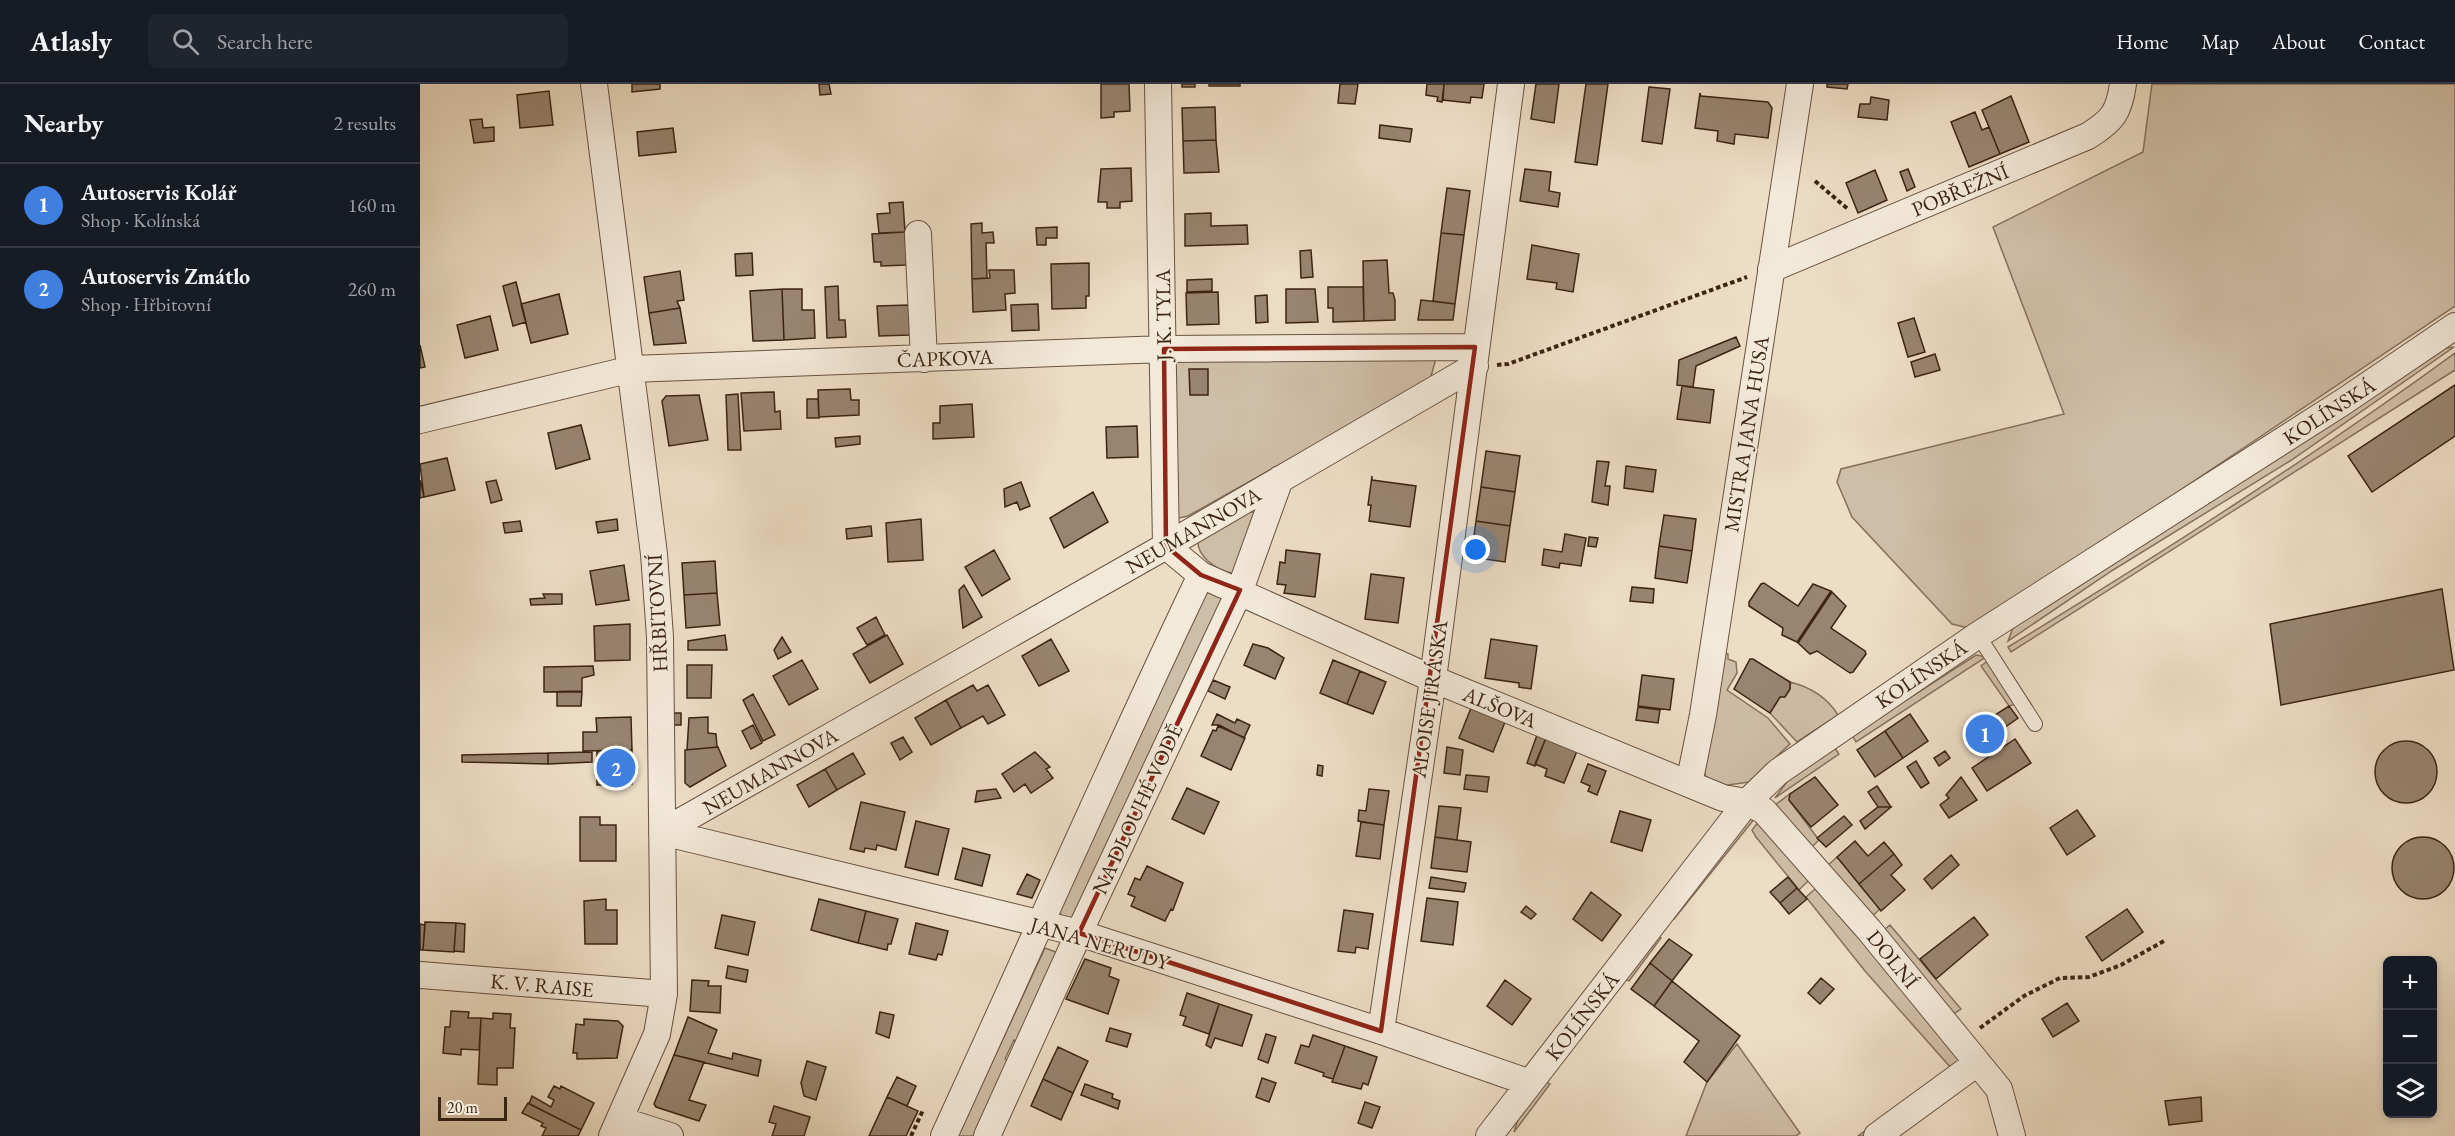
<!DOCTYPE html>
<html lang="en">
<head>
<meta charset="utf-8">
<style>
	:root { --surface:#171b24; --page:#20242c; --text:#f1f3f6; --muted:#9ea1a6; --line:#363941; --accent:#c59692 }
	body { margin:0; font-family:"EB Garamond",serif; background:var(--page); color:var(--text) }
	.controls { position:absolute; right:18px; bottom:18px; display:grid; overflow:hidden; border-radius:9px; box-shadow:0 3px 9px #0003 }
	.controls button { width:54px; height:54px; display:grid; place-items:center; padding:0; border:0; border-bottom:2px solid var(--line); background:var(--surface); color:var(--text); font:30px sans-serif }
	.scale { position:absolute; left:18px; bottom:15px; width:69px; box-sizing:border-box; padding-left:6px; border:3px solid #3c2413; border-top:0; font-size:16px; line-height:21px; white-space:nowrap; color:#3c2413; -webkit-text-stroke:4px #f3e9d9; paint-order:stroke }
	.you { position:absolute; left:1056px; top:466px; width:21px; height:21px; margin:-15px; border:4px solid #fff; border-radius:50%; background:#1a73e8; box-shadow:0 0 0 9px #1a73e833 }
	.badge { display:grid; place-items:center; width:39px; height:39px; border-radius:50%; background:var(--accent); color:#fff; font-size:20px; font-weight:700 }
	.pin { position:absolute; translate:-50% -50%; border:3px solid #fff; box-shadow:0 2px 6px #0006 }
	.list { margin:0; padding:0; list-style:none }
	h2 { display:flex; justify-content:space-between; align-items:center; height:78px; margin:0; padding:0 24px; font-size:26px }
	h2 small { font-size:20px; font-weight:400; color:var(--muted) }
	.list li { display:grid; grid-template-columns:39px 1fr auto; gap:18px; align-items:center; box-sizing:border-box; height:84px; padding:0 24px; border-top:2px solid var(--line) }
	.list b { display:block; font-size:22px; white-space:nowrap }
	.list p { margin:0; font-size:20px; white-space:nowrap; color:var(--muted) }
	.list em { font-size:20px; font-style:normal; color:var(--muted) }
	.icon { flex:none; width:33px; height:33px; fill:none; stroke:currentColor; stroke-width:2; stroke-linecap:round; stroke-linejoin:round }
	.map { position:relative; flex:none; width:2035px; height:1052px; overflow:hidden }
	header { display:flex; align-items:center; gap:36px; box-sizing:border-box; height:84px; padding:0 30px; background:var(--surface); border-bottom:2px solid var(--line) }
	header strong { font-size:28px }
	nav { display:flex; gap:33px; margin-inline-start:auto; font-size:21px }
	.search { width:420px; height:54px; background:var(--page); display:flex; align-items:center; gap:15px; box-sizing:border-box; padding:0 21px; border-radius:9px; color:var(--muted); font-size:22px }
	main { display:flex }
	aside { flex:1; background:var(--surface) }
	.map>svg:first-child { display:block }
	.green { fill:#cfbea7; stroke:#86715d; stroke-width:1.5 }
	.building { fill:#988470; stroke:#3c2413; stroke-width:1.5 }
	.lines { fill:none; stroke-linecap:round; stroke-linejoin:round }
	.service-casing { stroke:#685240; stroke-width:16 }
	.minor-casing { stroke:#685240; stroke-width:28 }
	.path { stroke:#3c2413; stroke-width:4; stroke-dasharray:4.5 3; stroke-linecap:butt }
	.service { stroke:#f3e9d9; stroke-width:14 }
	.minor { stroke:#f3e9d9; stroke-width:26 }
	.marked { fill:none; stroke:#8f2418; stroke-width:4.5; stroke-linejoin:round }
	.labels { text-anchor:middle; dominant-baseline:central; stroke-width:4.5; stroke-linejoin:round; paint-order:stroke }
	.street-label { font-size:21px; fill:#3c2413; stroke:#f3e9d9 }
</style>
</head>
<body>
<header>
<strong>Atlasly</strong>
<div class="search"><svg class="icon" aria-label="search" viewBox="0 0 24 24"><circle cx="10" cy="10" r="6"/><path d="M15 15l6 6"/></svg>Search here</div>
<nav><a>Home</a><a>Map</a><a>About</a><a>Contact</a></nav>
</header>
<main>
<aside>
<h2>Nearby<small>2 results</small></h2>
<ul class="list">
<li><span class="badge" style="background:#3f7fe0">1</span><div><b>Autoservis Kolář</b><p>Shop · Kolínská</p></div><em>160 m</em></li>
<li><span class="badge" style="background:#3f7fe0">2</span><div><b>Autoservis Zmátlo</b><p>Shop · Hřbitovní</p></div><em>260 m</em></li>
</ul>
</aside>
<div class="map">
<svg width="2035" height="1052" viewBox="0 0 2035 1052">
	<rect width="100%" height="100%" fill="#edddc5"/>
	<filter id="stains"><feTurbulence type="fractalNoise" baseFrequency=".00333" numOctaves="4"/><feColorMatrix values="0 0 0 0 .2 0 0 0 0 .09 0 0 0 0 .02 0 0 0 .5 -.17"/></filter>
	<radialGradient id="worn" r=".72"><stop offset=".6" stop-color="#630" stop-opacity="0"/><stop offset="1" stop-color="#630" stop-opacity=".3"/></radialGradient>
	<path class="green" d="M1732,0H2035V222L1722,432L1548,544L1532,540L1432,433L1417,398L1421,385L1644,330L1573,143L1723,68Z
		M2034,263L1870,377L1693,486L1588,557L1593,544L2019,265Z
		M2035,269V286L1591,568L1588,563C1740,470 1891,374 2035,269Z
		M1012,271L1015,278L1010,296L768,432L759,434L754,426L751,285L759,273Z
		M829,427L835,429L819,484L812,489C796,486 776,472 778,455Z
		M784,507L799,511L803,515L656,833L650,836L636,828Z
		M1302,569L1308,570V575L1316,578L1317,589L1307,606L1348,634L1370,660L1329,698L1301,702L1285,692V684Z
		M1556,571L1566,573L1436,658L1432,651Z
		M1569,576L1596,620L1589,622L1561,582Z
		M1370,598C1390,603 1407,613 1418,631L1377,658L1350,629L1360,613L1365,612L1370,605Z
		M1414,663L1419,670L1355,714L1369,695Z
		M1370,710L1369,716L1399,756L1391,764L1355,721Z
		M1328,733L1335,734L1254,835L1251,833Z
		M1340,736L1394,791L1379,806L1336,753L1332,746Z
		M1417,773L1460,825L1448,836L1405,784Z
		M1402,799L1545,975L1444,1052H1438L1531,984L1445,887L1386,813Z
		M1470,841L1541,925L1529,933L1459,850Z
		M1238,852L1241,854L1209,897L1206,895Z
		M625,864L641,870L601,959L594,956L585,975L591,979L558,1052H538Z
		M1317,960L1380,1049L1376,1052H1266L1287,998Z
		M1126,998L1130,1000L1094,1048L1098,1034Z"/>
	<path class="building" d="M212,0H240V5L212,8Z
		M399,0H409L411,10L400,11Z
		M681,0H709L710,27L694,28V33L681,34Z
		M762,0H775V3H762Z
		M789,0H820V2H789Z
		M920,0H938L935,20L918,19Z
		M1007,0H1024L1022,18L1017,17L1018,13L1006,11Z
		M1024,0H1064L1062,14L1051,13L1050,19L1023,16Z
		M1116,0H1139L1134,39L1111,35Z
		M1166,0H1188L1177,81L1155,78Z
		M1407,0H1428L1427,5L1407,3Z
		M1229,3L1250,5L1242,60L1222,57Z
		M129,7L133,41L100,44L97,11Z
		M1280,9L1281,12L1348,18L1352,24L1348,54L1315,50L1314,60L1297,57L1298,47L1275,44Z
		M1591,12L1609,58L1580,70L1562,26Z
		M1451,13L1469,16L1467,36L1438,33L1440,20H1450Z
		M795,23L796,56L763,57L762,24Z
		M1555,28L1562,46L1569,43L1580,70L1549,83L1531,38Z
		M62,35L63,44L74,43V57L54,59L50,36Z
		M960,41L992,45L990,58L959,54Z
		M253,44L256,68L219,72L217,48Z
		M796,56L799,88L764,89L763,57Z
		M711,84L712,117L700,118V124H687V118H678L681,85Z
		M1105,85L1131,88L1129,107L1140,109L1138,123L1100,117Z
		M1488,85L1495,103L1487,107L1480,88Z
		M1455,86L1467,116L1438,129L1426,99Z
		M1027,104L1050,107L1044,151L1021,149Z
		M483,118L485,148L459,149L457,130L470,129L469,119Z
		M791,129V142L827,141L828,160L765,162V130Z
		M562,139V149L573,148L574,159H566L567,194L552,195L551,140Z
		M637,143V154H626V161H617L616,144Z
		M485,148L487,181L461,182V178H454L452,150Z
		M1021,149L1044,151L1035,220L1013,217Z
		M1112,161L1159,170L1153,208L1136,205L1137,199L1107,195Z
		M891,166L893,193L881,194L880,167Z
		M332,169L333,191L316,192L315,170Z
		M967,176L969,209H973L975,216V236L944,237L943,177Z
		M669,179V212H666V224L632,225L631,180Z
		M569,186H594L595,209L585,210L586,226L553,228L552,195L570,194Z
		M260,187L264,216L257,217L260,224L229,229L224,193Z
		M792,195V207L767,208V196Z
		M96,198L106,238L93,242L83,202Z
		M418,202L419,236H425L426,253L407,254L405,203Z
		M908,203H943L944,237L913,238V224H908Z
		M362,205H382V226H394L395,254L364,256Z
		M362,205L364,256L333,257L330,207Z
		M866,205H895L898,238L866,239Z
		M798,208L799,240L767,241L766,209Z
		M139,210L148,250L111,259L101,220Z
		M847,211L848,238L836,239L835,212Z
		M1001,216L1035,220L1033,236H998Z
		M618,220L619,246L592,247L591,221Z
		M489,221L490,251L459,252L457,222Z
		M260,224L266,259L234,261L229,229Z
		M70,232L78,266L45,274L37,241Z
		M1494,234L1505,268L1488,273L1478,239Z
		M1316,253L1320,262L1276,282L1273,303L1257,301L1259,276Z
		M0,261L5,283L0,284Z
		M1515,270L1520,286L1495,293L1491,278Z
		M769,285H788V311H770Z
		M2035,301V352L1952,408L1928,372Z
		M1262,302L1294,306L1290,339L1257,335Z
		M430,305L431,316H439V331L399,333L398,306Z
		M354,308L355,328L360,327L361,345L324,347L321,309Z
		M318,310L321,366H308L306,311Z
		M279,311L288,356L249,362L242,317L246,312Z
		M387,315H398L399,334H387Z
		M552,320L554,353L513,355V339H520V322Z
		M161,341L170,375L136,385L128,349Z
		M717,342L718,373L687,374L686,343Z
		M440,352V360L416,363L415,354Z
		M1066,367L1100,372L1095,408L1061,403Z
		M27,374L35,406L4,413L0,380Z
		M1177,377L1189,378L1185,402H1190L1188,421L1172,418Z
		M1206,382L1236,386L1233,408L1204,404Z
		M952,392V396L996,402L990,443L949,437L951,421H948Z
		M0,396L4,413L0,414Z
		M76,396L82,416L71,419L66,398Z
		M601,398L610,422L600,426L597,418L585,423L584,405Z
		M1061,403L1095,408L1090,442L1056,437Z
		M673,408L688,438L644,464L630,434Z
		M1244,431L1276,435L1272,467L1239,462Z
		M197,435L198,446L178,449L176,438Z
		M501,435L503,476L468,478L466,439Z
		M100,437L102,447L85,449L83,439Z
		M1056,437L1090,442L1085,478L1051,473Z
		M451,442L452,452L427,455L426,445Z
		M1145,450L1166,454L1161,482L1140,479L1139,484L1122,481L1124,465L1142,468Z
		M1169,453L1178,454L1176,463L1168,462Z
		M1239,462L1272,467L1267,499L1235,494Z
		M574,466L590,495L562,512L545,483Z
		M866,466L900,470L895,513L864,509L866,501L857,500L860,478L865,479Z
		M295,477L297,509L264,511L262,479Z
		M204,481L209,516L176,521L170,487Z
		M951,490L984,494L978,539L945,535Z
		M1344,499L1378,522L1393,500L1411,507L1377,558L1362,551L1363,544L1329,522V518L1341,500Z
		M544,501L562,533L543,544L539,506Z
		M1212,503L1234,505L1233,519L1210,517Z
		M2022,505L2034,586L1861,621L1850,540Z
		M1412,508L1426,522L1411,544L1445,567L1446,570L1433,588L1430,589L1397,567L1390,570L1378,559Z
		M297,509L300,541L266,544L264,511Z
		M123,510H142V520L111,521L110,515L125,514Z
		M456,533L465,551L447,561L437,544Z
		M210,540V576L175,577L174,542Z
		M305,551L307,566H268V557Z
		M467,551L483,580L450,599L433,570Z
		M362,553L371,568L358,575L354,566Z
		M631,555L649,587L619,602L602,572Z
		M1071,555L1117,562L1111,605L1099,603V599L1065,594Z
		M833,560L848,564L864,574L855,595L824,581Z
		M1330,575H1333L1370,598V605L1365,613H1360L1350,629L1314,605Z
		M382,576L398,605L369,621L353,592Z
		M913,576L940,587L927,620L900,609Z
		M267,581H292L291,614H267Z
		M173,582L174,591L162,594V607L124,608V583Z
		M940,587L966,598L953,630L927,620Z
		M1222,591L1254,595L1250,626L1218,622Z
		M793,596L810,603L805,615L788,607Z
		M553,601L557,607L568,601L585,631L568,640L563,632L541,644L526,616Z
		M137,608H162L161,622H137Z
		M333,610L355,651L343,657L323,616Z
		M526,616L541,644L511,661L495,634Z
		M1589,622L1598,634L1581,646L1572,633Z
		M1218,623L1240,626L1238,639L1216,636Z
		M1051,624L1085,638L1073,668L1039,654Z
		M254,629H261V641H254Z
		M797,630L815,639L817,635L830,641L824,654L799,641H792Z
		M1490,630L1508,657L1483,674L1465,647Z
		M211,633L212,666L163,667V648H177L176,634Z
		M288,633V649L296,650L297,663L267,666L269,634Z
		M333,641L342,659L331,665L322,647Z
		M798,642L825,654L811,686L781,672L793,646L796,647Z
		M1465,647L1483,674L1455,693L1437,666Z
		M1117,651L1126,654L1115,682L1107,679Z
		M483,653L492,668L480,676L471,659Z
		M1126,654L1157,667L1144,699L1125,692L1127,685L1115,680Z
		M1595,655L1611,679L1567,707L1552,684Z
		M1955 688a31 31 0 1 1 62 0a31 31 0 1 1-62 0Z
		M298,663L306,682L270,703L265,699V666Z
		M1027,663L1043,666L1040,691L1024,689Z
		M212,666V700L177,701V667Z
		M1525,667L1530,674L1519,682L1514,674Z
		M172,668V678L128,680V669Z
		M615,668L630,683L626,685L633,694L611,709L605,700L594,708L582,690Z
		M128,669V680L42,678V671Z
		M433,669L445,690L417,706L405,685Z
		M1496,677L1509,699L1501,704L1487,683Z
		M1168,680L1186,687L1177,711L1168,707L1170,702L1161,698Z
		M898,681L903,682L902,692L897,691Z
		M405,685L417,706L389,723L377,701Z
		M1046,691L1069,693L1067,708L1044,705Z
		M1395,693L1418,721L1391,743L1369,716L1370,710Z
		M1541,693L1557,716L1529,734L1520,721L1529,714L1526,711Z
		M1457,702L1471,723H1458L1448,708Z
		M767,704L799,718L784,750L752,735Z
		M576,705L581,714L555,718L557,707Z
		M949,705L969,707L964,741L938,737L939,726L946,727Z
		M441,718L485,728L476,766L457,761L456,766L445,764L444,768L430,765Z
		M1019,722L1041,724L1037,756L1015,753Z
		M1458,723H1471L1445,745L1440,737Z
		M1657,726L1675,752L1647,771L1630,744Z
		M1200,727L1231,736L1222,767L1191,758Z
		M1424,732L1432,741L1406,763L1397,754Z
		M160,733H180V741H196V777H160Z
		M496,737L529,745L518,791L485,783Z
		M941,738L964,741L960,775L936,772Z
		M1015,753L1051,758L1047,788L1011,784Z
		M1972 784a31 31 0 1 1 62 0a31 31 0 1 1-62 0Z
		M1435,757L1448,772L1464,758L1474,770L1439,800L1417,773Z
		M543,764L570,771L562,802L535,795Z
		M1474,770L1482,781L1471,791L1485,806L1461,827L1439,800Z
		M1531,771L1539,781L1512,805L1504,795Z
		M727,782L763,799L753,826L751,825L745,837L711,822L715,813L708,810L715,794L720,796Z
		M607,790L620,796L612,814L597,810Z
		M1011,793L1046,799L1044,808L1009,804Z
		M1368,793L1377,804L1360,819L1350,808Z
		M1377,804L1387,815L1369,830L1360,819Z
		M1171,808L1201,831L1182,857L1153,835Z
		M1007,814L1038,818L1033,861L1001,857Z
		M186,815V826H197V860H165L164,817Z
		M399,815L446,827L438,859L391,846Z
		M1106,822L1116,830L1111,835L1101,828Z
		M1707,825L1723,848L1682,877L1666,853Z
		M924,826L953,830L948,865L936,863L935,869L918,867Z
		M446,827L478,835L471,860H468L467,866L438,859Z
		M302,831L335,838L328,871L295,864Z
		M1554,833L1568,851L1516,895L1500,875Z
		M5,838L36,839L34,868L3,866Z
		M36,839L45,840L44,868L34,867Z
		M496,839L528,847L522,871L518,870L516,876L489,870Z
		M0,840L5,841L3,866H0Z
		M1249,855L1272,871L1252,897L1230,879Z
		M665,875L691,884L689,892L699,896L688,930L646,915Z
		M1230,879L1252,897L1234,922L1211,905Z
		M308,882L328,886L326,898L306,894Z
		M1401,894L1414,905L1400,920L1388,909Z
		M272,896L289,897L288,902H301L300,929L270,927Z
		M1085,896L1111,915L1092,941L1067,922Z
		M1252,897L1320,952L1287,998L1264,978L1279,957L1234,922Z
		M767,909L799,920L789,950L763,941L766,933L760,931Z
		M1647,919L1659,937L1633,953L1622,935Z
		M799,920L832,931L822,962L795,954L791,964L786,961Z
		M31,927L49,928L48,934H61L59,966L41,965V971L23,969L25,943H30Z
		M460,928L474,931L469,954L456,949Z
		M73,929L91,930L90,944H95L93,984H77V1001L58,1000L61,934L73,935Z
		M268,933L297,946L288,969L312,975L313,969L341,976L338,992L254,971Z
		M164,935L198,937L203,942L197,974L157,975V969H153L156,940L164,941Z
		M690,944L711,950L707,963L686,957Z
		M846,950L856,953L848,979L838,975Z
		M893,951L925,962L913,995L903,992L904,989L875,979L881,961L889,963Z
		M925,962L957,973L948,1001L943,999L941,1005L912,998Z
		M638,963L668,977L653,1009L623,995Z
		M254,971L284,978L269,1016L286,1021L279,1037L236,1023L234,1020Z
		M387,977L406,983L396,1016L384,1012L381,999Z
		M477,993L496,1002L487,1022L467,1013Z
		M842,994L856,999L849,1018L836,1013Z
		M623,995L653,1009L641,1036L611,1022Z
		M665,1000L693,1010L692,1014L700,1017L698,1025L661,1011Z
		M134,1002L140,1005L141,1002L174,1019L161,1046L109,1020L112,1012L131,1023L134,1016L128,1013Z
		M467,1013L498,1027L486,1052H449Z
		M1781,1013L1782,1037L1749,1041L1745,1017Z
		M945,1018L960,1023L952,1044L938,1039Z
		M108,1019L161,1046L158,1052H122L126,1044L121,1042L123,1039L102,1029Z
		M354,1022L390,1033L384,1052H352L356,1040L349,1038Z"/>
	<g class="lines">
		<defs>
			<path id="service" d="M1558,551L1615,640"/>
			<path id="minor" d="M174,0L234,470L240,553L244,910L237,950L192,1052
				M738,0L746,462L781,491L1013,595L1303,714L1327,718L1344,727L1449,846L1579,1005L1592,1052
				M498,150L504,275
				M1351,185L1668,52C1692,37 1699,29 1703,0
				M0,336L212,285L744,265L1055,263
				M1269,700L1283,631L1380,0
				M242,748L746,462L1055,282
				M242,748L659,849L961,947L1110,999
				M0,891L244,910
				M961,947L1013,595L1091,0
				M200,1036L250,1052
				M524,1052C610,865 692,677 781,491
				M567,1052L659,849L820,506L860,395
				M1069,1052L1327,718L1358,688L1558,551L1923,318L2035,242
				M1457,1052L1557,979"/>
		</defs>
		<use href="#service" class="service-casing"/>
		<use href="#minor" class="minor-casing"/>
		<path class="path" d="M1395,97L1429,126
			M1077,281L1088,280L1327,193
			M1560,944L1604,912L1640,894L1669,893L1701,881L1744,857
			M491,1052L503,1026"/>
		<use href="#service" class="service"/>
		<use href="#minor" class="minor"/>
	</g>
	<path class="marked" d="M1055,263L961,947L659,849L820,506L781,491L746,462L744,265Z"/>
	<g class="labels">
		<g class="street-label">
			<text transform="translate(1540 106) rotate(-23)">POBŘEŽNÍ</text>
			<text transform="translate(743 231) rotate(-91)">J. K. TYLA</text>
			<text transform="translate(525 274) rotate(-2)">ČAPKOVA</text>
			<text transform="translate(1909 327) rotate(-33)">KOLÍNSKÁ</text>
			<text transform="translate(1326 350) rotate(-81)">MISTRA JANA HUSA</text>
			<text transform="translate(773 446) rotate(-30)">NEUMANNOVA</text>
			<text transform="translate(237 529) rotate(-93)">HŘBITOVNÍ</text>
			<text transform="translate(1501 590) rotate(-34)">KOLÍNSKÁ</text>
			<text transform="translate(1009 615) rotate(-82)">ALOISE JIRÁSKA</text>
			<text transform="translate(1080 623) rotate(22)">ALŠOVA</text>
			<text transform="translate(350 687) rotate(-30)">NEUMANNOVA</text>
			<text transform="translate(717 725) rotate(-65)">NA DLOUHÉ VODĚ</text>
			<text transform="translate(680 859) rotate(16)">JANA NERUDY</text>
			<text transform="translate(1473 875) rotate(51)">DOLNÍ</text>
			<text transform="translate(122 901) rotate(5)">K. V. RAISE</text>
			<text transform="translate(1162 932) rotate(-52)">KOLÍNSKÁ</text>
		</g>
	</g>
	<rect width="100%" height="100%" filter="url(#stains)"/>
	<rect width="100%" height="100%" fill="url(#worn)"/>
</svg>
<div class="controls">
<button>+</button>
<button>−</button>
<button><svg class="icon" aria-label="layers" viewBox="0 0 24 24"><path d="M12 4l9 5-9 5-9-5zM3 14l9 5 9-5"/></svg></button>
</div>
<div class="scale">20 m</div>
<div class="you"></div>
<div class="pin badge" style="left:1565px;top:650px;background:#3f7fe0">1</div>
<div class="pin badge" style="left:196px;top:684px;background:#3f7fe0">2</div>
</div>
</main>
</body>
</html>
